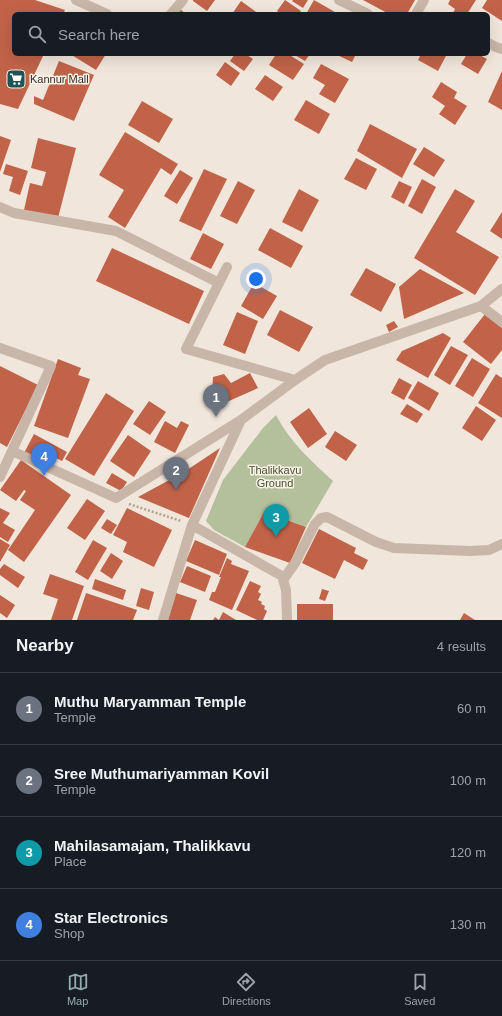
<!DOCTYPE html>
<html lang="en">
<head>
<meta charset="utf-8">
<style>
	:root { --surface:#171b24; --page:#20242c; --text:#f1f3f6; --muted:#9ea1a6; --line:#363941; --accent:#92abae }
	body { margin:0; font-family:Helvetica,sans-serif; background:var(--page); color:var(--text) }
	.you { position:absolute; left:256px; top:279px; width:14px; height:14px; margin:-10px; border:3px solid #fff; border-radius:50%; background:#1a73e8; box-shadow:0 0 0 6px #1a73e833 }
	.badge { display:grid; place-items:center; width:26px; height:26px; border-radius:50%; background:var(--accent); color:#fff; font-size:13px; font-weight:700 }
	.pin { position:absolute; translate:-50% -33px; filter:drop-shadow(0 1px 2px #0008) }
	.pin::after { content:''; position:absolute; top:21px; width:14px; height:12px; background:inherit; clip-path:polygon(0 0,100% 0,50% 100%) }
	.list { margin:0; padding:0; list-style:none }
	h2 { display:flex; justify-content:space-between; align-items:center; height:52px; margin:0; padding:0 16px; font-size:17px }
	h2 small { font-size:13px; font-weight:400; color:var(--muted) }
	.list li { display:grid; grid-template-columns:26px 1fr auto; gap:12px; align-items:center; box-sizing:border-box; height:72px; padding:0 16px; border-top:1px solid var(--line) }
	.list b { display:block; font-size:15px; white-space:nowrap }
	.list p { margin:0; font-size:13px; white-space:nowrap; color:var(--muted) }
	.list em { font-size:13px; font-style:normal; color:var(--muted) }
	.icon { flex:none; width:22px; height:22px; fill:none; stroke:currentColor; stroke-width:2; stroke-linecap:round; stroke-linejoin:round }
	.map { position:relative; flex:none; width:502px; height:620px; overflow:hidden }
	.search { position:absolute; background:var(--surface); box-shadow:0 4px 16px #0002; left:12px; right:12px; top:12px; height:44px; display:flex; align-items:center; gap:10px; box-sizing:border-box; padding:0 14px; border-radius:6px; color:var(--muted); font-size:15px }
	.sheet { height:340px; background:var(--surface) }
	nav { display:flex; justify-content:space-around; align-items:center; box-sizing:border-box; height:56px; border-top:1px solid var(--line); background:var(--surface); font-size:11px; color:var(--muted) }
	nav a { display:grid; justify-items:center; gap:2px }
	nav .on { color:var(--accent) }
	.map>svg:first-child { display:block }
	.green { fill:#b4bf9c }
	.building { fill:#c16349 }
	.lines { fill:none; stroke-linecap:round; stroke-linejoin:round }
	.path { stroke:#b4a092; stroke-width:2.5; stroke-dasharray:2 2; stroke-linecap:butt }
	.minor { stroke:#c8b6a8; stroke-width:10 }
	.labels { text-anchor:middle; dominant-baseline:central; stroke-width:3; stroke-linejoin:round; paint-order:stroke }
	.poi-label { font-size:11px; fill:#352c28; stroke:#f9f0e8; text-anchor:start }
	.park-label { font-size:11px; fill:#46532c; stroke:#f9f0e8 }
</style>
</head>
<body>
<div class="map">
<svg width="502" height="620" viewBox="0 0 502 620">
	<rect width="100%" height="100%" fill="#f1e6db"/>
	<path class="green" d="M276,415C289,441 312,462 333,481L306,527L264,512L245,547L214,530L206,521L223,480L263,428Z"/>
	<path class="building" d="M0,0H35L65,10L63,14H14V54H44L18,109L0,104Z
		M193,0H215L207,11L193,1Z
		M285,0L301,11L299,14H281L277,11Z
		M293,0H308L303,8L292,1Z
		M314,0L335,12L334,14H306Z
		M363,0H415L407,14H389Z
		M450,0H476L467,14L453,13L455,9L448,4Z
		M487,0H502V21L482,8Z
		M241,1L259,14H232Z
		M180,9L186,14H176Z
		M70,54H106L96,70Z
		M235,54H248L247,55L253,59L244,71L230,61Z
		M276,54H288L304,64L293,80L269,65Z
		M293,54H310L305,61Z
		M335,54H356L352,62Z
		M421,54H447L438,71L418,60Z
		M467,54H478L487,59L478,74L461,64Z
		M59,61L94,75L74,121L34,104V96L43,100Z
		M225,62L240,73L231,86L216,75Z
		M321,64L349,79L335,103L319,94L325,85L313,78Z
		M502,71V110L488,102Z
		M265,75L283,87L273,101L255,89Z
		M441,82L457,92L454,98L467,106L455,125L439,114L445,106L432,97Z
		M306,100L330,114L319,134L294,120Z
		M142,101L173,119L159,143L128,125Z
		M370,124L417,149L402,178L357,151Z
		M125,132L178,164L171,175L161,168L125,228L108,217L124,190L99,175Z
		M0,136L11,140L0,172Z
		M38,138L76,148L58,218L24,210L30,183L42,186L46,172L31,168Z
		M424,147L445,160L434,177L413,164Z
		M356,158L377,169L366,190L344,179Z
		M6,164L28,171L20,195L9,191L13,177L3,174Z
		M204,169L227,179L201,231L179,221Z
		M180,170L193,178L177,204L164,196Z
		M422,179L436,187L422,214L408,206Z
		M238,181L255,190L237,224L220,216Z
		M399,181L412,187L404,204L391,197Z
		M299,189L319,200L302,232L282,222Z
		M455,189L475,201L456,232L499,257L475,295L414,258Z
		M502,212V239L490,231Z
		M270,228L303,246L291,268L258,250Z
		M203,233L224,244L211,269L190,259Z
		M112,248L204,291L189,324L96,281Z
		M366,268L396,284L381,312L350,295Z
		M420,269L464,293L404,319L399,287Z
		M254,283L277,296L263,319L241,306Z
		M280,310L313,327L299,352L267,335Z
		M237,312L258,321L245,354L223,345Z
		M485,314L502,328V350L491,364L463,342Z
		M394,321L398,327L389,332L386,325Z
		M443,333L451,338L428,378L396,360L402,351Z
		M451,346L468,355L450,385L434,375Z
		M472,358L490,369L473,397L455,386Z
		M58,359L81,368L78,375L90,379L68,438L34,426Z
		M0,366L38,385L7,447L0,443Z
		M250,373L258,388L211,409L213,377L224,374L231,383Z
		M496,374L502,378V418L478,403Z
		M399,378L412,385L404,400L391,393Z
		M418,381L439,393L429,411L408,398Z
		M106,393L134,411L94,476L65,459Z
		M149,401L166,412L150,435L133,424Z
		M407,404L423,414L417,423L400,414Z
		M476,406L496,420L482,441L462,428Z
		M309,408L327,434L308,448L290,422Z
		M165,421L177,428L181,421L189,425L175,453L154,442Z
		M335,431L357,445L346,461L325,447Z
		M34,434L67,452L62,461L52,456L47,465L24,453Z
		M128,435L151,451L134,477L110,461Z
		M220,448L189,518L138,497L184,472Z
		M21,460L71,495L24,562L8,550L35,510L20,500L26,491L24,490L16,501L0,490Z
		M112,473L127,482L121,491L106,483Z
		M87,499L105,511L85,540L67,528Z
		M0,508L10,513L3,523L15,530L8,542L0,537Z
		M127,508L172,530L154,567L123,552L127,542L113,535Z
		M264,512L306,527L290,563L245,547Z
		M107,519L117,525L111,534L101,528Z
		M319,529L356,548L354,553L368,560L363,570L344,560L335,579L302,563Z
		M0,539L10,545L0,562Z
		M93,540L107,548L88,580L75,572Z
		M195,540L227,554L219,575L186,561Z
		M111,553L123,561L112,579L100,571Z
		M227,558L232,561L231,564L249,571L232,610L209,600L212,592H215L221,577H219Z
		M4,564L25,577L18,588L0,575V569Z
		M187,566L211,576L205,592L180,582Z
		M50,574L84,586L72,620H51L58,599L43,594Z
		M95,579L126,590L123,600L92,589Z
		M250,581L261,586L258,592L261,594L258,600L262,602L261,604L265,606L264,609L267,611L263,620H257L236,610Z
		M141,588L154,592L149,610L136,606Z
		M322,589L329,591L325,601L319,599Z
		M86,593L137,610L133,620H77Z
		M176,593L197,600L190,620H168Z
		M0,595L15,605L7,618L0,613Z
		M297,604H333V620H297Z
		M223,612L236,620H213L215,617L219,620Z
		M464,613L475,620H460Z"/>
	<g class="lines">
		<path class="path" d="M129,504L181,521"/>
		<path class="minor" d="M76,0L107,14
			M339,0L368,14
			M171,14L183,0
			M416,14L424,0
			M488,43L496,47L502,49
			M0,207L14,213L116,231L219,283
			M227,267L186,349L295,380
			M481,306L502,322
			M0,348L51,366L0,477
			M12,451L116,498L241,420L295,380L325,360L481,306L502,289
			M192,525L282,576L286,590L287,620
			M283,580L295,563L315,524L321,518L327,517L376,542L394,548L470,551L489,550L502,544
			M163,620L192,525L241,420"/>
	</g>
	<defs>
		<symbol id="supermarket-square" viewBox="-11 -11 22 22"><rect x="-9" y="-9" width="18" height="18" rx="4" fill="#1f5355" stroke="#f9f0e8"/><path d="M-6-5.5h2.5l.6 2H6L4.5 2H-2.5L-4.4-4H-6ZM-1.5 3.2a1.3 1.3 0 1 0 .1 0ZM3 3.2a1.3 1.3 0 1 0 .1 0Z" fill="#fff"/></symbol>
	</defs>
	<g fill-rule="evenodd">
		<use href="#supermarket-square" x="5" y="68" width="22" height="22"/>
	</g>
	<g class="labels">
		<g class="poi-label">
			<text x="30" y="79">Kannur Mall</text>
		</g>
		<g class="park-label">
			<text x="275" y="470">Thalikkavu<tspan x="275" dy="13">Ground</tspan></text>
		</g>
	</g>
</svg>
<div class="you"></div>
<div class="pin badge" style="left:216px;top:417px;background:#6b7280">1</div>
<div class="pin badge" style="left:176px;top:490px;background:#6b7280">2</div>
<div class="pin badge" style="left:276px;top:537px;background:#0f9aa8">3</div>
<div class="pin badge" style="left:44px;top:476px;background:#3f7fe0">4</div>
<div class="search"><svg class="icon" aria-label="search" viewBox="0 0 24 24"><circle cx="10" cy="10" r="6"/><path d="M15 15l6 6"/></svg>Search here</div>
</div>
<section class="sheet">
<h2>Nearby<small>4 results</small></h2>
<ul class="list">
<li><span class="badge" style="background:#6b7280">1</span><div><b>Muthu Maryamman Temple</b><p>Temple</p></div><em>60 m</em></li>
<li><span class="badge" style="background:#6b7280">2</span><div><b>Sree Muthumariyamman Kovil</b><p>Temple</p></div><em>100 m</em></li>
<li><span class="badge" style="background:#0f9aa8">3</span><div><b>Mahilasamajam, Thalikkavu</b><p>Place</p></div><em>120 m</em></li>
<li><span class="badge" style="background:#3f7fe0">4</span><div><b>Star Electronics</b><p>Shop</p></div><em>130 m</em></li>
</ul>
</section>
<nav>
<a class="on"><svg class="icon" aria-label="map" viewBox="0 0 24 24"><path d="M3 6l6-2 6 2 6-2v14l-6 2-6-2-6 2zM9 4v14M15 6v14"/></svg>Map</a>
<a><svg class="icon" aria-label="directions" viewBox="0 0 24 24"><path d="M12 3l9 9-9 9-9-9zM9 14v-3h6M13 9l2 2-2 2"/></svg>Directions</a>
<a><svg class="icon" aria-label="saved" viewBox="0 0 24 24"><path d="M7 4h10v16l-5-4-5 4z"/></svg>Saved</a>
</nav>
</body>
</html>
